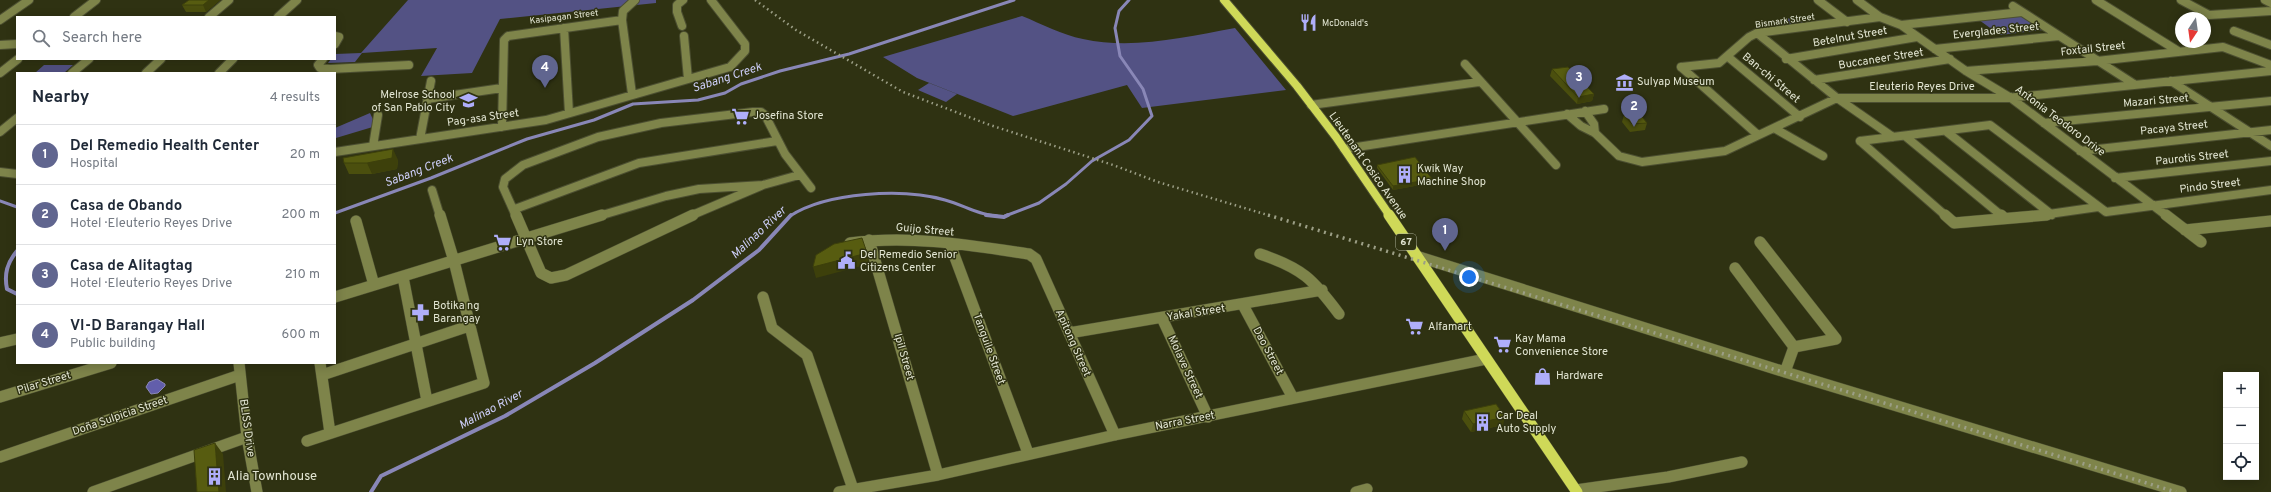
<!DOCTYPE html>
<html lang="en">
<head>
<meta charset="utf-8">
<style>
	:root { --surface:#fff; --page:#f2f2f3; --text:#1f2937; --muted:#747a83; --line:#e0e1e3; --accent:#60658f }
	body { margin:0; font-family:Overpass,sans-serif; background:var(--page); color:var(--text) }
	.controls { position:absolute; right:12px; bottom:12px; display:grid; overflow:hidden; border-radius:0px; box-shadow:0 2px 10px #0003 }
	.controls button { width:36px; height:36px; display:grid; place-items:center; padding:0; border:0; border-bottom:1px solid var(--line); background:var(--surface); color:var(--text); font:20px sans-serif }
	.compass { position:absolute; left:2175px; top:12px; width:36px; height:36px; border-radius:50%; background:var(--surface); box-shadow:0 2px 10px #0003; rotate:193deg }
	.you { position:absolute; left:1469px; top:277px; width:14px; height:14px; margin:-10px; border:3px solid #fff; border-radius:50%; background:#1a73e8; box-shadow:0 0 0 6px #1a73e833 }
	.badge { display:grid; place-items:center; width:26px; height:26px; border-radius:50%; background:var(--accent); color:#fff; font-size:13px; font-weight:700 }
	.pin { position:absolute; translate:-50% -33px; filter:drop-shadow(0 1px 2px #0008) }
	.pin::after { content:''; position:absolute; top:21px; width:14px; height:12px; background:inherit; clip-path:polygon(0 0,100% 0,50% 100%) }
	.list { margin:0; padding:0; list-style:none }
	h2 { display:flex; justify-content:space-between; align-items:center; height:52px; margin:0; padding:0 16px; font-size:17px }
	h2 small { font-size:13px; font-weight:400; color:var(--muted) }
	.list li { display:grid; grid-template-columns:26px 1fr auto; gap:12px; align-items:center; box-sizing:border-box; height:60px; padding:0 16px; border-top:1px solid var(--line) }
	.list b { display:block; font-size:15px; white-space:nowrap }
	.list p { margin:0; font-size:13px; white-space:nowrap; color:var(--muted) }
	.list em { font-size:13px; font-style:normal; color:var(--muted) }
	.icon { flex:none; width:22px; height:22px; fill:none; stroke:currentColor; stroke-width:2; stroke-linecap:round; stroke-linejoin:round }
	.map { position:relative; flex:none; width:2271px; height:492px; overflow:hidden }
	.search { position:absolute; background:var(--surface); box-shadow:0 2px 10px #0003; left:16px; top:16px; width:320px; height:44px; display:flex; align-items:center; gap:10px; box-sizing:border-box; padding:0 14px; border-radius:0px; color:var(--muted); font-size:15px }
	.panel { position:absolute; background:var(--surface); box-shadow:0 2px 10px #0003; left:16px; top:72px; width:320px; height:292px; border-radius:0px }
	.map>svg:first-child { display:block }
	.green { fill:#535284 }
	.water { fill:#625eab; stroke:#8987b7 }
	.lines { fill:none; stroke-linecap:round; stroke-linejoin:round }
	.stream-far1 { stroke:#8987b7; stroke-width:3 }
	.stream { stroke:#8987b7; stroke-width:4 }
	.minor-far1-casing { stroke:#4c4f31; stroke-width:10 }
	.minor-casing { stroke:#4c4f31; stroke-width:12 }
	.major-far1-casing { stroke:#4c4f31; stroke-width:10 }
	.major-casing { stroke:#4c4f31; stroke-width:12 }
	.minor-far1 { stroke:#7e844a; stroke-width:8 }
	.minor { stroke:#7e844a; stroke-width:11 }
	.major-far1 { stroke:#cfd958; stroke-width:8 }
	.major { stroke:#cfd958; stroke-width:11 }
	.rail-far1 { stroke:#9c9f86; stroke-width:2.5; stroke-dasharray:1.5 3.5; stroke-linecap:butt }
	.rail { stroke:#9c9f86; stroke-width:3.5; stroke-dasharray:2 4.5; stroke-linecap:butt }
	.wall { fill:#4b4f0e }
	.shaded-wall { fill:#3d400b }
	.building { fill:#575c10; stroke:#3d400b }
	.labels { text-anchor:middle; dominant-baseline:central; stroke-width:3; stroke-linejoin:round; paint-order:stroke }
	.far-street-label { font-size:9px; fill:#e3e6d3; stroke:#2f3212 }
	.far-poi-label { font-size:9px; fill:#e3e6d3; stroke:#2f3212; text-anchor:start }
	.shield { fill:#2f3212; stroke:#adb099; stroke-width:1 }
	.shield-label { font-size:10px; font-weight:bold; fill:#e3e6d3 }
	.street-label { font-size:11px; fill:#e3e6d3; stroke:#2f3212 }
	.poi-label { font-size:11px; fill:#e3e6d3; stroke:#2f3212; text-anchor:start }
	.water-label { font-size:12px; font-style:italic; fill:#cecffa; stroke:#2f3212 }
	.near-poi-label { font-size:13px; fill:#e3e6d3; stroke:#2f3212; text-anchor:start }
</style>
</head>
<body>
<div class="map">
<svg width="2271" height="492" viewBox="0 0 2271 492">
	<rect width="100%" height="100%" fill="#2f3212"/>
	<path class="green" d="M408,0H656V3L500,19L472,73L421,76L437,48L362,53L355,62L328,63L331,59H335V54L361,53Z
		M1022,16C1042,24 1062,35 1083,39C1133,50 1185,37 1235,28L1286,90L1142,108L1127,85L1013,116L917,78L883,57Z
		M2021,16L2043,30L2000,35L1979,20Z
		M1797,17L1808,25L1770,30L1759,22Z
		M44,65H73L64,73H35Z
		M929,83L957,94L946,102L918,90Z
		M370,113L376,126L336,138L335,128Z"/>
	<path class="water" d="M157,379L165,384V386L158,393L151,394L146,387L149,382Z"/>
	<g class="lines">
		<path class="stream-far1" d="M0,201L17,207
			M335,213L431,178L527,139L594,120L633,104L698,100L725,93L741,84L780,71L849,54L1014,0
			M790,216C827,192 903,188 945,200C964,205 977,215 997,216
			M1005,216L1039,203L1066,184L1092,161L1129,140L1152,116L1143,89L1120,56L1115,28L1119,11L1129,0"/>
		<path class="stream" d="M986,215L1004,217L1008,215
			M17,251C7,263 4,274 7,289L17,294
			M371,492L381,476L505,416L595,363L693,300L759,250L791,215"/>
		<defs>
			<path id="minor-far1" d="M1818,0L1847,22
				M1857,0L1880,17
				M2096,0L2178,51
				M2181,0L2209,15L2271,11
				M2265,0L2271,3
				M2013,6L2134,84
				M74,17L96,0
				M209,17L229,0
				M278,17L297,0
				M0,20L29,0
				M1901,25L2022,12
				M682,26L677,12V5L683,0
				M564,28L569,113
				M2234,31L2271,45
				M1757,33L1837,98L1893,137
				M335,36L339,37L335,44
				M684,36L688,79
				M0,45L17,44
				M1935,49L2059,36
				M1727,56L1800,117
				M323,59L318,65L320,68L330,69L409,65
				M1786,59L1917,37
				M1465,64L1556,165
				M1681,67L1719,63L1749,37L1757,33L1880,17L1901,25L1966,71L2011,98L2167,216
				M1681,67L1758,135
				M1966,71L2097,61L2223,47L2271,65
				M0,73L18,59
				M72,73L89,59
				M146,73L161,59
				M219,73L233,59
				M1814,80L1950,59
				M2171,81L2271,146
				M632,94L622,20L623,11L635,0
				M427,99L502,88
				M1311,105L1479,82
				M1585,111L1594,124L1595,133
				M1567,114L1581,126L1595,133L1619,156L1642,162L1725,151L1837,98H2007L2271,71
				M2044,123L2271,101
				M502,127L504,40L508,36L622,20
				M1774,128L1823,156
				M0,132L17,118
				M1947,132L2052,215
				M1905,136L2002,216
				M420,139L431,81
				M1860,141L1990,125L2106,212L2271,190
				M1860,141L1946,216
				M373,146L378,115
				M1344,149L1604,109
				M2080,151L2271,130
				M335,152L546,120L730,67L745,51V44L711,0
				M0,172L17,174
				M2115,178L2271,161
				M432,190L440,216
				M515,209L639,163L777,141
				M516,216L503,187L505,179L523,165L598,137L661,123L753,112H761L765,115L785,154L811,188
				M599,216L666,196L699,189L763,185L799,175
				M690,216L763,185
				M2035,216L2098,207"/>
			<path id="minor" d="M516,215L541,273L551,278L566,275L693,215
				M1945,215L1954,223L2047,215
				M2001,215L2004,218
				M2166,215L2201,242
				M356,221L374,285
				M2185,230L2271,221
				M869,240L938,475
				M1760,242L1836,339L1794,347
				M850,243C911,235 969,245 1029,254L1036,259L1115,435
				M950,244L1028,453
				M1260,254C1302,268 1313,279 1339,314
				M1416,256L1785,372L2181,492
				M1735,268L1794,347
				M403,277L427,401
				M335,297L602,215
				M763,297L772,328L807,355L853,489
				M1243,305L1293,398
				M1162,318L1208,417
				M1069,333L1322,290
				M0,343L17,339
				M239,363L247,437L257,492
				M320,363L330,433
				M1785,372L1794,347
				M322,375L469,326
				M0,397L111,363
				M307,441L484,383L454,261L440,215
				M0,457L240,375
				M1576,490L1668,477L1742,462
				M93,492L247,437
				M839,492L938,475L1115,435L1486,359
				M1356,492L1367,489"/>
			<path id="major-far1" d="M1224,0L1297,86L1336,137L1390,216"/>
			<path id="major" d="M1389,215L1577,492"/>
		</defs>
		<use href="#minor-far1" class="minor-far1-casing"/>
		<use href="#minor" class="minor-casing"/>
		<use href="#major-far1" class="major-far1-casing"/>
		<use href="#major" class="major-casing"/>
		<use href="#minor-far1" class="minor-far1"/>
		<use href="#minor" class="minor"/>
		<use href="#major-far1" class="major-far1"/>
		<use href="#major" class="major"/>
		<path class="rail-far1" d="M755,0L796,30L903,92L990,125L1113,165L1158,182L1271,216"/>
		<path class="rail" d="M1268,215L2176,492"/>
	</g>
	<path class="wall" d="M189,0H220L206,12H186L182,5Z
		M1552,69L1594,94L1592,101L1577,104L1550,76Z
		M1624,115L1647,123L1645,130L1630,132L1622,122Z
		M398,160L397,169L372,174H349L344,163Z
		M1377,165L1432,179L1431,183L1393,190L1377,168Z
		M1464,411L1503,425L1471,432L1462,419Z"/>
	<path class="shaded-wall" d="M209,0H220L206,12L203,5Z
		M1594,94L1592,101L1577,104L1578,97Z
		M393,149L398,160L397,169L372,174L367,163Z
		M1432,179L1431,183L1393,190V186Z
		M867,253L869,264L816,278L813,267Z
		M1505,417L1503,425L1471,432L1473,424Z
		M215,443L223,454L226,492H219Z"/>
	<path class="building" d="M189,0H209L203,5H182Z
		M1568,67L1594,94L1578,97L1552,69Z
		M1639,113L1647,123L1632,124L1624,115Z
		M393,149L392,158L367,163H344L343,158Z
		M1415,157L1432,179L1393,186L1377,165Z
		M862,238L867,253L813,267L816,255L834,244Z
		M1496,404L1505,417L1473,424L1464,411Z
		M215,443L219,492H197L194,450Z"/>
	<defs>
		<symbol id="restaurant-bare" viewBox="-9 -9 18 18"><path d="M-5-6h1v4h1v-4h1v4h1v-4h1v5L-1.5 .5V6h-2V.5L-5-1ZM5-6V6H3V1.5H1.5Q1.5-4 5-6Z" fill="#afaefa" stroke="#2f3212" stroke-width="2.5" paint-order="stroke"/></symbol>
		<symbol id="museum-bare" viewBox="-9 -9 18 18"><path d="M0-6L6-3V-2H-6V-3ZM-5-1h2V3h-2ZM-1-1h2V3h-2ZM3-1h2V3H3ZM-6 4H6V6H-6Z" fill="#afaefa" stroke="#2f3212" stroke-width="2.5" paint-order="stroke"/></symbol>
		<symbol id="school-bare" viewBox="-9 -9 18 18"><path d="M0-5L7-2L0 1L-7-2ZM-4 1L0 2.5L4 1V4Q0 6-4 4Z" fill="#afaefa" stroke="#2f3212" stroke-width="2.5" paint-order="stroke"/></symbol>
		<symbol id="supermarket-bare" viewBox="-9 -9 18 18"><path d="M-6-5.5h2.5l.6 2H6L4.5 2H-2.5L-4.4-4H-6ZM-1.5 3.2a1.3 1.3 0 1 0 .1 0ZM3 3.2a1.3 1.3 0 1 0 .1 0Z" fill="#afaefa" stroke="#2f3212" stroke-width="2.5" paint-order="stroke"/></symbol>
		<symbol id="building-bare" viewBox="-9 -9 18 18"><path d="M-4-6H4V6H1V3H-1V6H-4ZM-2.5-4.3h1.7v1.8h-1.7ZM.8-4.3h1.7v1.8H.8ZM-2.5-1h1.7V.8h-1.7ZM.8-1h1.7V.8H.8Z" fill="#afaefa" stroke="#2f3212" stroke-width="2.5" paint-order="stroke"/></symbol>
		<symbol id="civic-bare" viewBox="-9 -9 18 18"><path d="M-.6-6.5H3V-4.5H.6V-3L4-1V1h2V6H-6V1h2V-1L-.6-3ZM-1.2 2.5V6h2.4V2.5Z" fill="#afaefa" stroke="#2f3212" stroke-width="2.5" paint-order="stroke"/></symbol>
		<symbol id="pharmacy-bare" viewBox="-9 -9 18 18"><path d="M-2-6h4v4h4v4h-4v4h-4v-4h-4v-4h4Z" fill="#afaefa" stroke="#2f3212" stroke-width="2.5" paint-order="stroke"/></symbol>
		<symbol id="shop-bare" viewBox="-9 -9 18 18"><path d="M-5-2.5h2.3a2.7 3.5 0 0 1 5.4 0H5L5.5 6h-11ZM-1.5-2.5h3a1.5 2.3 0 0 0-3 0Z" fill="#afaefa" stroke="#2f3212" stroke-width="2.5" paint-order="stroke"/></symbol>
	</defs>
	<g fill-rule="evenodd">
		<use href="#restaurant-bare" x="1296" y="10" width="25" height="25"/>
		<use href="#museum-bare" x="1612" y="70" width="25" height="25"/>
		<use href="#school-bare" x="456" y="88" width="25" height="25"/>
		<use href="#supermarket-bare" x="728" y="104" width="25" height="25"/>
		<use href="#building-bare" x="1392" y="162" width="25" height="25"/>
		<use href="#supermarket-bare" x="490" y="230" width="25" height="25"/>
		<use href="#civic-bare" x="834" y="248" width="25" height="25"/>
		<use href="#pharmacy-bare" x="408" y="300" width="25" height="25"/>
		<use href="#supermarket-bare" x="1402" y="314" width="25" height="25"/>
		<use href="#supermarket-bare" x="1490" y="332" width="25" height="25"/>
		<use href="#shop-bare" x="1530" y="364" width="25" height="25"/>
		<use href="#building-bare" x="1470" y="410" width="25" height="25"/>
		<use href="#building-bare" x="202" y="464" width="25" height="25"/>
	</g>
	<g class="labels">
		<g class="far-street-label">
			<text transform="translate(564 17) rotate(-7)">Kasipagan Street</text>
			<text transform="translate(1785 21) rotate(-8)">Bismark Street</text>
		</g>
		<g class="far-poi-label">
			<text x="1322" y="23">McDonald's</text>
		</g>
		<rect class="shield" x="1396" y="234" width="20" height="16" rx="3"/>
		<g class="shield-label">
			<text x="1406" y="242">67</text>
		</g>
		<g class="street-label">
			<text transform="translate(1996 31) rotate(-6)">Everglades Street</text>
			<text transform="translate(1850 37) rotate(-10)">Betelnut Street</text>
			<text transform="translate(2093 49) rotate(-6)">Foxtail Street</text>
			<text transform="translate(1881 59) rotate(-9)">Buccaneer Street</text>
			<text transform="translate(1771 78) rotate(40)">Ban-chi Street</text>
			<text x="1922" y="87">Eleuterio Reyes Drive</text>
			<text transform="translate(2156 101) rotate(-5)">Mazari Street</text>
			<text transform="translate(483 118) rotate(-8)">Pag-asa Street</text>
			<text transform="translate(2060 121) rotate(37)">Antonia Teodoro Drive</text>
			<text transform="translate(2174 128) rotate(-6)">Pacaya Street</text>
			<text transform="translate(2192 158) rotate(-6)">Paurotis Street</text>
			<text transform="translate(1368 166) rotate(55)">Lieutenant Cosico Avenue</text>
			<text transform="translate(2210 186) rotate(-7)">Pindo Street</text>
			<text transform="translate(925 230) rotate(5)">Guijo Street</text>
			<text transform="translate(1196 313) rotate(-9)">Yakal Street</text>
			<text transform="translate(1073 343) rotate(66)">Apitong Street</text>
			<text transform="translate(989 349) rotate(70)">Tanguile Street</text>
			<text transform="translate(1268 351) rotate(62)">Dao Street</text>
			<text transform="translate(904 357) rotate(74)">Ipil Street</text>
			<text transform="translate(1185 367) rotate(65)">Molave Street</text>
			<text transform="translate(44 383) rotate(-17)">Pilar Street</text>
			<text transform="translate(120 416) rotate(-19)">Doña Sulpicia Street</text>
			<text transform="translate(1185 421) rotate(-11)">Narra Street</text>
			<text transform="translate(247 428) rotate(82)">BLISS Drive</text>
		</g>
		<g class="poi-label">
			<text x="1637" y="82">Sulyap Museum</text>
			<text x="455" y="95" text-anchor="end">Melrose School<tspan x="455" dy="13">of San Pablo City</tspan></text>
			<text x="753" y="116">Josefina Store</text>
			<text x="1417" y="169">Kwik Way<tspan x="1417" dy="13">Machine Shop</tspan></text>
			<text x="516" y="242">Lyn Store</text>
			<text x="860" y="255">Del Remedio Senior<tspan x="860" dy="13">Citizens Center</tspan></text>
			<text x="433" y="306">Botika ng<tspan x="433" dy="13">Barangay</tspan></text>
			<text x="1428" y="327">Alfamart</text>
			<text x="1515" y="339">Kay Mama<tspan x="1515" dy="13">Convenience Store</tspan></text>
			<text x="1556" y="376">Hardware</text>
			<text x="1496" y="416">Car Deal<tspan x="1496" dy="13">Auto Supply</tspan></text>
		</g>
		<g class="water-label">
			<text transform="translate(727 78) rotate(-18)">Sabang Creek</text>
			<text transform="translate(419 171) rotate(-21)">Sabang Creek</text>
			<text transform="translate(759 233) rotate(-43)">Malinao River</text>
			<text transform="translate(491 410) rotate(-28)">Malinao River</text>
		</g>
		<g class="near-poi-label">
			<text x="227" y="477">Alia Townhouse</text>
		</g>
	</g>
</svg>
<div class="controls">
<button>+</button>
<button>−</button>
<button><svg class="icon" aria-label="locate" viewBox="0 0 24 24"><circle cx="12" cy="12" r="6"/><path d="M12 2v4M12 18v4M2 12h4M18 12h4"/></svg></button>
</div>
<svg class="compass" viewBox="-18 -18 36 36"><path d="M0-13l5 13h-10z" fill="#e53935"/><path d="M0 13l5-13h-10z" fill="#747a83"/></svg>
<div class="you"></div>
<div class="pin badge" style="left:1445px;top:251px">1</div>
<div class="pin badge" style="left:1634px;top:127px">2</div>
<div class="pin badge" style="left:1579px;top:98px">3</div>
<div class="pin badge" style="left:545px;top:88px">4</div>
<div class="search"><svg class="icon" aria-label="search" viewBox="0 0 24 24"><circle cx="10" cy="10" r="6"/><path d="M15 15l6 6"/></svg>Search here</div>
<section class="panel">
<h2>Nearby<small>4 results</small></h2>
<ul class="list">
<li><span class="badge">1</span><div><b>Del Remedio Health Center</b><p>Hospital</p></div><em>20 m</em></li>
<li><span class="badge">2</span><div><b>Casa de Obando</b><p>Hotel · Eleuterio Reyes Drive</p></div><em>200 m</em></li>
<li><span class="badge">3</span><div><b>Casa de Alitagtag</b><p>Hotel · Eleuterio Reyes Drive</p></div><em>210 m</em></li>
<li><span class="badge">4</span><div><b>VI-D Barangay Hall</b><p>Public building</p></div><em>600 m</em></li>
</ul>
</section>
</div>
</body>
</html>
